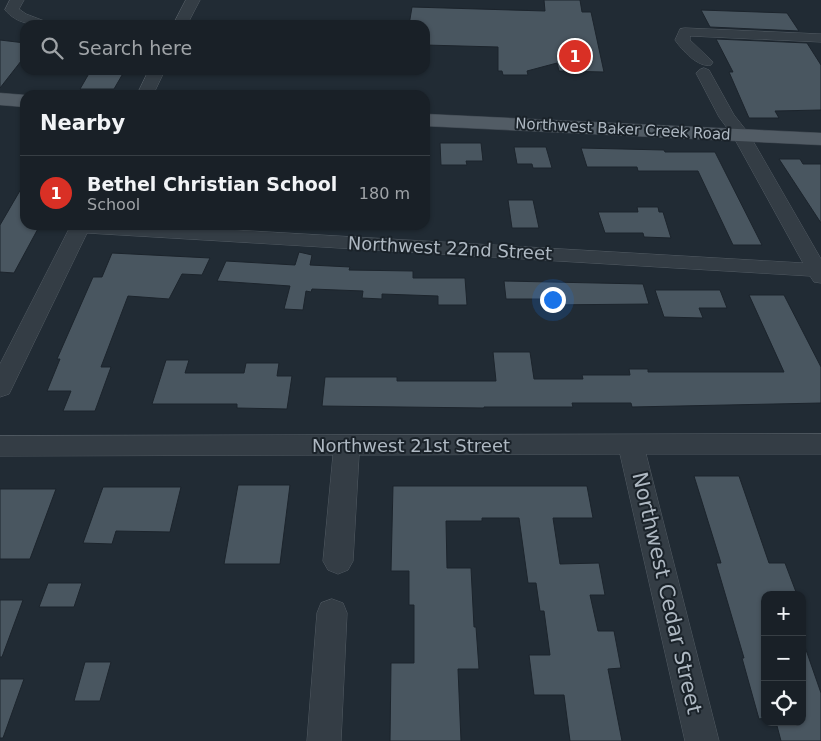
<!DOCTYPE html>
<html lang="en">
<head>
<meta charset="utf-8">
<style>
	:root { --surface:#192027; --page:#262d33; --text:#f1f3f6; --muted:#9fa3a7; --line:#373e44; --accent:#d93025 }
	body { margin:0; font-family:"DejaVu Sans",sans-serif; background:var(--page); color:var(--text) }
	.controls { position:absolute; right:15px; bottom:15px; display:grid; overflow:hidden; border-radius:10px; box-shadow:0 1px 4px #0004 }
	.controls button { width:45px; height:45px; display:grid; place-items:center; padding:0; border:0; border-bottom:1px solid var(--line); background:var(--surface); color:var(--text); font:25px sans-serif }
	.you { position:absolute; left:552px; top:299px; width:18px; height:18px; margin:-12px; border:4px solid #fff; border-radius:50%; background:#1a73e8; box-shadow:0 0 0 8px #1a73e833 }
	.badge { display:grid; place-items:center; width:32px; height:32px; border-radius:50%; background:var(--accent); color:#fff; font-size:16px; font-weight:700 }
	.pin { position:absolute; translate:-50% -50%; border:2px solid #fff; box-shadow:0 1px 5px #0006 }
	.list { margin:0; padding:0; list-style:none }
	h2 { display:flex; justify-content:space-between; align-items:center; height:65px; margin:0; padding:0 20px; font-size:21px }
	h2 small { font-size:16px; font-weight:400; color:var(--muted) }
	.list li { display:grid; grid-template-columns:32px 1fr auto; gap:15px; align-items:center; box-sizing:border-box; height:75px; padding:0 20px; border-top:1px solid var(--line) }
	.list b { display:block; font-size:19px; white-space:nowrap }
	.list p { margin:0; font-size:16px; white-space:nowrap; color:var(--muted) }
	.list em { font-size:16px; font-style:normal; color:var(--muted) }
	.icon { flex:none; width:28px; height:28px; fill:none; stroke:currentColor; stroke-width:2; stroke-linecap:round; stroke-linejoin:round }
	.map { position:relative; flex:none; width:821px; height:741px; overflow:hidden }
	.search { position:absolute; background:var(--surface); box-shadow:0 1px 4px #0004; left:20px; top:20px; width:410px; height:55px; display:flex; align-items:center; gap:12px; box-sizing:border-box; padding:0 18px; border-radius:15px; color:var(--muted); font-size:19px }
	.panel { position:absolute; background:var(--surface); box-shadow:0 1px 4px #0004; left:20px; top:90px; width:410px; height:140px; border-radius:15px }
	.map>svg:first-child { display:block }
	.building { fill:#495660; stroke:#1c242c }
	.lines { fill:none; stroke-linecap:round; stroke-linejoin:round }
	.minor-casing { stroke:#525b63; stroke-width:1 }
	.major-casing { stroke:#3e464f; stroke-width:1 }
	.minor { fill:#343d45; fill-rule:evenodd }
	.major { fill:#525c65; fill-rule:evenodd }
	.labels { text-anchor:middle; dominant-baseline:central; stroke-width:4; stroke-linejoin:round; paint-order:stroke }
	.far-street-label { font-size:15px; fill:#aeb8c2; stroke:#1a2229 }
	.street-label { font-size:18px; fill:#aeb8c2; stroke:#1a2229 }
	.near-street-label { font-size:21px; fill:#aeb8c2; stroke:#1a2229 }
</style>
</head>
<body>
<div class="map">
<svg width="821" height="741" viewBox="0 0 821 741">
	<rect width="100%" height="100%" fill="#212b34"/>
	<path class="building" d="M544,0H580L582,12H591L604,72L559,71L557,63L527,71L528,75H503L502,71H498V47L425,45V25H409L412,7L545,11Z
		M701,10L787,13L799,31L710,27Z
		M716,39L807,43L821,65V110L775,111L779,118H749L729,72H733Z
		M0,40L25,43V56L0,88Z
		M91,70H125L114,89H80Z
		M440,143H481L483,161H466L467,165H441Z
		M514,147H546L552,168H533L532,164H517Z
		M581,148L664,150L665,152H715L762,245H733L698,171H638L637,167H587Z
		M779,159H800L803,164H821V223Z
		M25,182V225H40L14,273L0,272V225Z
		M508,200H533L539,228H512Z
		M637,207H658L659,212H663L671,238L644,237L643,233H605L598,212H638Z
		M299,252L312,255L310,265L350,267L349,270L413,271V278H465L467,305H438V296L382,294V299L362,298L363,291L312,289L311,292L306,291L303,310L284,309L290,286L217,281L226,261L295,265Z
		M112,253L210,258L202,275L182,274L169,299L128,296L101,367H111L95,411H63L71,391H47L60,359H57L93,277H102Z
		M504,281L643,284L649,304L544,305L543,299H506Z
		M655,290H720L727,308H699L703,318L664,317Z
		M749,295H784L821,367V403L632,407L631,403H572L573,407H484V408L322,406L325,377H397V381H496L493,352H530L534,379H583L582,375H630L629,369H648V372H784Z
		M166,360H189L185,373H244L246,363H279L277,376H292L287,409L237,408V404H152Z
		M694,476H739L769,563H785L796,592H779L780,595H765V718L759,719L742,658H744L716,563H721Z
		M238,485H290L280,564H224Z
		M393,486H587L593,518H553L560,564L599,563L605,595H590L598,631H614L621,668L608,669L622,741H570L564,695H534L529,655H550L544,611H540L536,583H528L519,518H482V521H446L447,568H471L474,627H476L479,669H458L461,741H390L391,663H414V605H409V571H391Z
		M103,487H181L170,532L116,531L112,544L83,543Z
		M0,489H56L30,559H0Z
		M48,583H82L74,607H39Z
		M0,600H23L2,657H0Z
		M805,647L821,693V741H781L776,722H802V648Z
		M85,662H111L100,701H74Z
		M0,679H24L3,738H0Z"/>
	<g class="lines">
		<defs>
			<path id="minor" d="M10,0H24L19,9L26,14L47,22L49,25C32,25 17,24 5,10Z
				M186,0H200L187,25H173Z
				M685,28L821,34V42L690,36V40L713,62L711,65C698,68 682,50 675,40L680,29Z
				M704,68L709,70L734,115L749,134L821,259V283L814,282L810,276L87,233L12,388L9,394L0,397V364L71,225H148L803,263L733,136L719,117L696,73L699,70Z
				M149,70H165L153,95H137Z
				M821,434V454H646L719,741H685L620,454L359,455L353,561L348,570L338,574L328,570L323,561L333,455L0,456V436Z
				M332,599L343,603L347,613L341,741H307L317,613L321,603Z"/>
			<path id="major" d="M0,93L25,95V107L0,105Z
				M425,114L821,133V145L425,126Z"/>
		</defs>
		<use href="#minor" class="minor-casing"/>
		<use href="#major" class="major-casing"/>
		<use href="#minor" class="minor"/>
		<use href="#major" class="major"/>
	</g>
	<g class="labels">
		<g class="far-street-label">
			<text transform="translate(623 129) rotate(3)">Northwest Baker Creek Road</text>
		</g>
		<g class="street-label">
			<text transform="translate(450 248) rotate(3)">Northwest 22nd Street</text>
			<text x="411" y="445">Northwest 21st Street</text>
		</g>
		<g class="near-street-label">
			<text transform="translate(667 593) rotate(77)">Northwest Cedar Street</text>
		</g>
	</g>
</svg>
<div class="controls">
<button>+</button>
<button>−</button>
<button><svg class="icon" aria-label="locate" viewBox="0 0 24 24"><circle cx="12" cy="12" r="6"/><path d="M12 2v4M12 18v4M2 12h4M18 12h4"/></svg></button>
</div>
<div class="you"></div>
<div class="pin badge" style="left:575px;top:56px">1</div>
<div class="search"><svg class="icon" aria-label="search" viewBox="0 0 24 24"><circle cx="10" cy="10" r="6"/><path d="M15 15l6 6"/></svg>Search here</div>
<section class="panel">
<h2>Nearby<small></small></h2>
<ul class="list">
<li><span class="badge">1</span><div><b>Bethel Christian School</b><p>School</p></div><em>180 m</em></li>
</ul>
</section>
</div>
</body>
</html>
